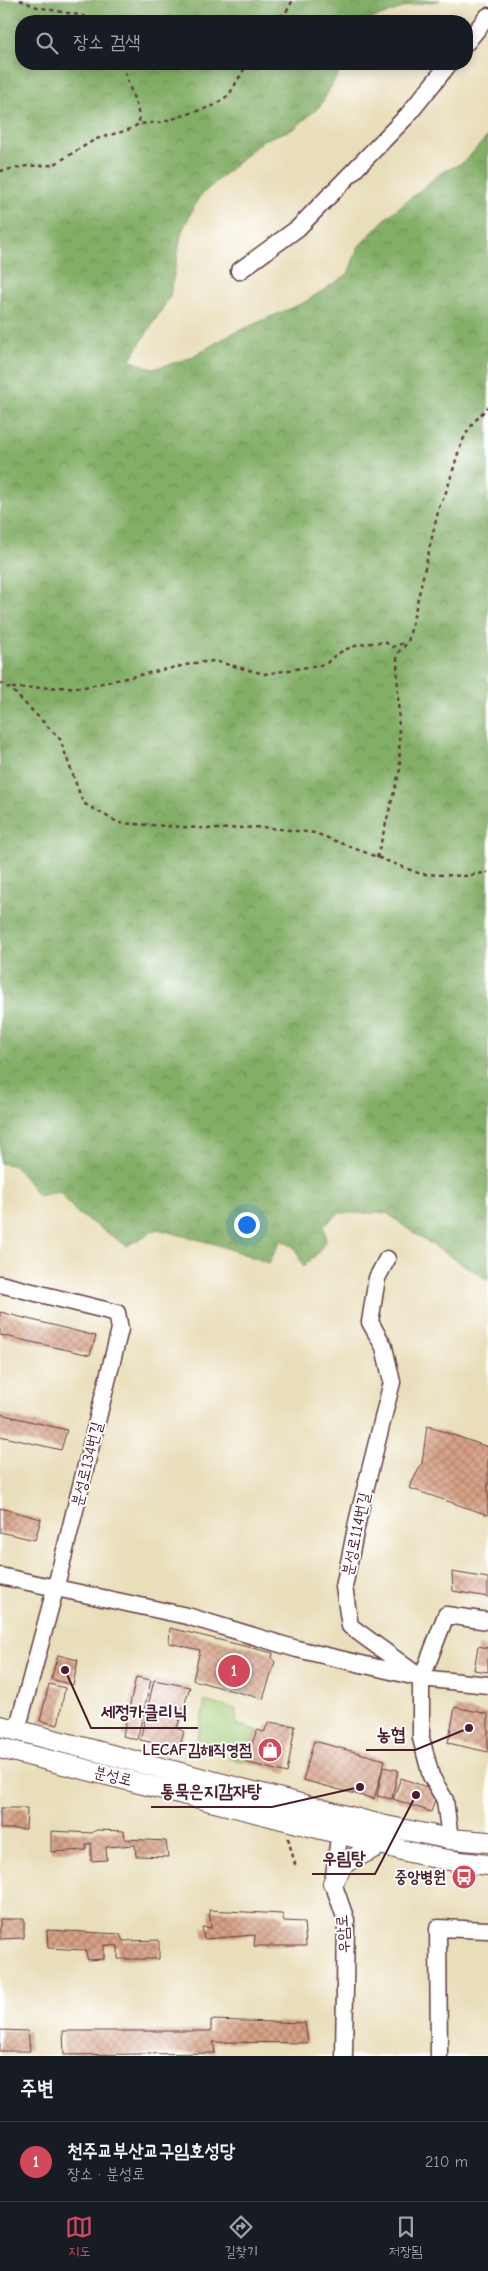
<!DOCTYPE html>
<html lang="ko">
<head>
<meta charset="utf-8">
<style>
	:root { --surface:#171b24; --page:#20242c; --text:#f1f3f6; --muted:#9ea1a6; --line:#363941; --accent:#d1495b }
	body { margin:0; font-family:"Comic Neue","Poor Story",sans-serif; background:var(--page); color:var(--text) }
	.you { position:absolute; left:246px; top:1224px; width:18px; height:18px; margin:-12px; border:4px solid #fff; border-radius:50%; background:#1a73e8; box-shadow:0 0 0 8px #1a73e833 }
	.badge { display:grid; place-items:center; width:32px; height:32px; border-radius:50%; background:var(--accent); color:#fff; font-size:16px; font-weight:700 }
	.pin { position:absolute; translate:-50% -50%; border:2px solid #fff; box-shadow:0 1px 5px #0006 }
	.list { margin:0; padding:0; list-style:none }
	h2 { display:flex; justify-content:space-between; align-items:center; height:65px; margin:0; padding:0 20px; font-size:21px }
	h2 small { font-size:16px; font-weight:400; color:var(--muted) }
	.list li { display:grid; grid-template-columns:32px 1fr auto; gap:15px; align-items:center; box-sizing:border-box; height:80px; padding:0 20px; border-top:1px solid var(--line) }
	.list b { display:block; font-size:19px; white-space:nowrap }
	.list p { margin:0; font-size:16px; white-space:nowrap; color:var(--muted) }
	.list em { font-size:16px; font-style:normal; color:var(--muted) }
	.icon { flex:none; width:28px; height:28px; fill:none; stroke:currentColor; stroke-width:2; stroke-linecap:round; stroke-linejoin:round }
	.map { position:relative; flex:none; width:488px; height:2056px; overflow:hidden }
	.search { position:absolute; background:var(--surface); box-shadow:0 2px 12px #0003; left:15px; right:15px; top:15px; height:55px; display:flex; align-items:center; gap:12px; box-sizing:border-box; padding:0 18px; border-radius:20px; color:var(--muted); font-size:19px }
	.sheet { height:145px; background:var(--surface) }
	nav { display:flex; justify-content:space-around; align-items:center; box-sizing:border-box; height:70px; border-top:1px solid var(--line); background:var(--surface); font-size:14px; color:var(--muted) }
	nav a { display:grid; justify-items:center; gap:2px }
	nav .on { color:var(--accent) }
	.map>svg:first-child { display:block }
	.grass { fill:#a3ca74; stroke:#767450 }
	.forest { fill:url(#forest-crowns); stroke:#666648 }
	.building { fill:url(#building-cross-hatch) }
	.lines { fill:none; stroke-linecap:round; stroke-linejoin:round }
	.minor-casing { stroke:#623c40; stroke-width:19 }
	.major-casing { stroke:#623c40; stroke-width:22 }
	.path { stroke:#623c40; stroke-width:2.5; stroke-dasharray:4 4; stroke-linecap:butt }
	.minor { stroke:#fff; stroke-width:16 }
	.major { stroke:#fff; stroke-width:20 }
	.labels { text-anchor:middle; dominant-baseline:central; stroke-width:4; stroke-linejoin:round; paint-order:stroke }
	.street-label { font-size:16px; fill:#4a1f2b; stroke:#fff }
	.poi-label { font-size:16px; font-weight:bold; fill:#4a1f2b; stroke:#fff; text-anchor:end }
	.leader { fill:none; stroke:#4a1f2b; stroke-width:2 }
	.callout-dot { fill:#4a1f2b; stroke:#fff; stroke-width:2 }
	.callout-label { font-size:18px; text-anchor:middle; font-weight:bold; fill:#4a1f2b; stroke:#fff; stroke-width:4; stroke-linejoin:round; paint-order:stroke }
</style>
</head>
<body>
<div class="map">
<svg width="488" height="2056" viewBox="0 0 488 2056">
	<defs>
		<pattern id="forest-crowns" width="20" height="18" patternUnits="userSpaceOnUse" patternTransform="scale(1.25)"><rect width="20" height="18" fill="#82ae66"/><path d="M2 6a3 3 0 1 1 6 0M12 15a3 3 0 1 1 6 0" fill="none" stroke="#6c8d54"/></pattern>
		<pattern id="building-cross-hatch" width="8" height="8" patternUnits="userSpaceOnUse" patternTransform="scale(1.25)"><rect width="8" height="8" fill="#d7a286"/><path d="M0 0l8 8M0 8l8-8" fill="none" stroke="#b0836e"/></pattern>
	</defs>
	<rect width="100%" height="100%" fill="#fff"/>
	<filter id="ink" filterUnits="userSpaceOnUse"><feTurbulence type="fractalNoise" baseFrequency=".02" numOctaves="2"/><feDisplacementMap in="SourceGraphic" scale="10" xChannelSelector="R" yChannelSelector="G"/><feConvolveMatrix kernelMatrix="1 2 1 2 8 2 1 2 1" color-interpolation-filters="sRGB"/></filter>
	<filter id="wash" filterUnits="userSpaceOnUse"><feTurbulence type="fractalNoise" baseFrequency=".0096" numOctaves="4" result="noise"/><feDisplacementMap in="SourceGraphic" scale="20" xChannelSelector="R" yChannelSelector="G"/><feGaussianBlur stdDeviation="1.12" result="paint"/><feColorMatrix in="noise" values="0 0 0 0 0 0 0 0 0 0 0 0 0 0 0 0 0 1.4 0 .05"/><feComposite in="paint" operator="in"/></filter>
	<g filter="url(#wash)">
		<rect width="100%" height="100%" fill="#e9deba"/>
		<path class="grass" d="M205,1701L237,1710L236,1724L257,1730L245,1762L229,1758L232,1748L197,1740Z"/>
		<path class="forest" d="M0,0H440L408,6L366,21H21V64H344L320,106L294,129L263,140L199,197L182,231L170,296L130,360L153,369L190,358L229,335L305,302L348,274L358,247L386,218L441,173L464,162L488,136V1280L415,1234L387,1213H339L324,1226L326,1241L315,1256L304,1267L294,1247L281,1240L269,1263L215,1244L157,1229L127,1246L77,1213L59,1191L39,1196L15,1166L0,1163Z"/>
		<g id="blocks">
			<path class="building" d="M0,1312L96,1336L90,1355L0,1335Z
				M0,1414L67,1430L61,1450L0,1436Z
				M427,1426L488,1447V1515L409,1488L422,1463Z
				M0,1508L41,1519L35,1540L0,1532Z
				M452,1572L488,1578V1597L453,1591Z
				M170,1628L273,1653L272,1659L275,1662L263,1699L193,1680L200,1650L169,1643Z
				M478,1646L488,1648V1672L474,1670Z
				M58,1655L78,1660L73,1685L51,1679Z
				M136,1677L151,1680L137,1740L123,1736Z
				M154,1680L190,1687L177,1728L184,1732L179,1748L140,1740Z
				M49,1684L65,1688L58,1725L40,1721Z
				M455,1707L488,1714V1752L448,1743Z
				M269,1722L295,1726L287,1773L245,1762L257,1730L264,1732Z
				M314,1741L385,1760L374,1799L303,1780Z
				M383,1767L398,1770L392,1799L377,1796Z
				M401,1778L438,1791L431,1812L393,1799Z
				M0,1808H27L26,1829H0Z
				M96,1830L124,1831L125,1839L166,1841L168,1857L136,1856L135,1845L106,1847L107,1860L91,1861V1843L86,1844V1850L51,1852V1831L92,1833Z
				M209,1910L282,1914L284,1921L304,1922L306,1946H254L255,1935L204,1939L202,1927L211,1928Z
				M0,1919H24V1938L0,1939Z
				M47,1930L120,1934L123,1941L159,1940V1959H118V1946L104,1945V1959L88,1960L85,1950L48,1948Z
				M211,2020L305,2023L308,2043L213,2042L215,2053L64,2055L63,2031H211Z
				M0,2030L28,2031L30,2051H0Z"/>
		</g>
	</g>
	<g filter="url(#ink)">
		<use href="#blocks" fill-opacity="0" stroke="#623c40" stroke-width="1"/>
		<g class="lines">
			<defs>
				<path id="minor" d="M467,42L488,16
					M239,271L298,228L407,116L449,64
					M387,1259L377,1278L370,1322L384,1347L392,1382L358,1518L344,1587L350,1626L421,1678V1738L431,1776L445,1800L450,1839
					M0,1284L117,1313L120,1329L56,1586L17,1730
					M0,1576L187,1616L297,1649L421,1678L488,1685
					M426,1667L446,1615L488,1621
					M341,1823L333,1883L346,1920L344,2056
					M439,2056L438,1928L488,1930"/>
				<path id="major" d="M0,1726L381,1825L450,1839L488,1842
					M0,1748L381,1844C416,1855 451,1862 488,1865
					M333,1883L343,1864L381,1844"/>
			</defs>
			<use href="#minor" class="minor-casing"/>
			<use href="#major" class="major-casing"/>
			<path class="path" d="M20,0L37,7L108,21
				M273,21L286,12L293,0
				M124,64C125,84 141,107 139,124
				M0,171L27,166L53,165L96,139L128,130L139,124L163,122L213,106L229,95L247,64
				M0,683L11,689L60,739L83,803L119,823L217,829L262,827L315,833L421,874L467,876L488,872
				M12,688L84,687L195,663L214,661L265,674L326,664C342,646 363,643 385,642L392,647L407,642
				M377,858L400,769L397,659L398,653L408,642L439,507C452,484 454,457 466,434C472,424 480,415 488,407
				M288,1838L296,1868"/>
			<use href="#minor" class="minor"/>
			<use href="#major" class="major"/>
		</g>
	</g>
	<defs>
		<symbol id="shop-disc" viewBox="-11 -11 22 22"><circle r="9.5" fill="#d1495b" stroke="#fff"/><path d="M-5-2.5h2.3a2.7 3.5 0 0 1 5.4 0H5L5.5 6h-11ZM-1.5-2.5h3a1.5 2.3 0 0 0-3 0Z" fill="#fff"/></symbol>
		<symbol id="bus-disc" viewBox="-11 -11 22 22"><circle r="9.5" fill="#d1495b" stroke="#fff"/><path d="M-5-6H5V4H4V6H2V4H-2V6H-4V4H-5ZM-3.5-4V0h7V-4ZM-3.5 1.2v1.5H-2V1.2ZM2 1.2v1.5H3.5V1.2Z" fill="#fff"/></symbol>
	</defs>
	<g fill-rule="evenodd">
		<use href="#shop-disc" x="256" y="1736" width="28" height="28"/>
		<use href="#bus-disc" x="450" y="1863" width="28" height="28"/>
	</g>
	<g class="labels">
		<g class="street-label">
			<text transform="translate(87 1464) rotate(-76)">분성로134번길</text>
			<text transform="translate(356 1534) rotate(-78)">분성로114번길</text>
			<text transform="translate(113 1776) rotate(14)">분성로</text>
			<text transform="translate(343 1934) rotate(-94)">우암로</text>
		</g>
		<g class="poi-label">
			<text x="252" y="1750">LECAF김해직영점</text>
			<text x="446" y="1877">중앙병원</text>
		</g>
	</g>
	<path class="leader" d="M65 1670L91 1728H198M469 1728L415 1750H366M360 1787L272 1807H151M416 1795L375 1874H312"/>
	<g class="callout-dot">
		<circle cx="65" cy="1670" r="5"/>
		<circle cx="469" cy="1728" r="5"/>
		<circle cx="360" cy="1787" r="5"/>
		<circle cx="416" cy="1795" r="5"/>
	</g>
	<g class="callout-label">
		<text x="144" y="1718">세정카클리닉</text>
		<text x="391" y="1740">농협</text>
		<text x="211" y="1797">통묵은지감자탕</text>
		<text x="344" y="1864">우림탕</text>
	</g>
</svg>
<div class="you"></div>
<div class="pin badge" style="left:234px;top:1671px">1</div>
<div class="search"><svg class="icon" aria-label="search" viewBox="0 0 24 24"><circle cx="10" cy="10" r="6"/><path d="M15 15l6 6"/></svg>장소 검색</div>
</div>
<section class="sheet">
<h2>주변<small></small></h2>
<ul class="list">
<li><span class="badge">1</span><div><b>천주교부산교구임호성당</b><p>장소 · 분성로</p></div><em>210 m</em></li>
</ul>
</section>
<nav>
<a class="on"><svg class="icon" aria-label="map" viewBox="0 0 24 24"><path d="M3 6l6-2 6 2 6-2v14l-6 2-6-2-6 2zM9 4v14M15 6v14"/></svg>지도</a>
<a><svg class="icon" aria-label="directions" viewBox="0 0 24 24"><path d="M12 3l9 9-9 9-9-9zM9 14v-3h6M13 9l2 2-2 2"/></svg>길찾기</a>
<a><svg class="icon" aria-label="saved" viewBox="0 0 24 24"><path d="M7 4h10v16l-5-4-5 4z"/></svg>저장됨</a>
</nav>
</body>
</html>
